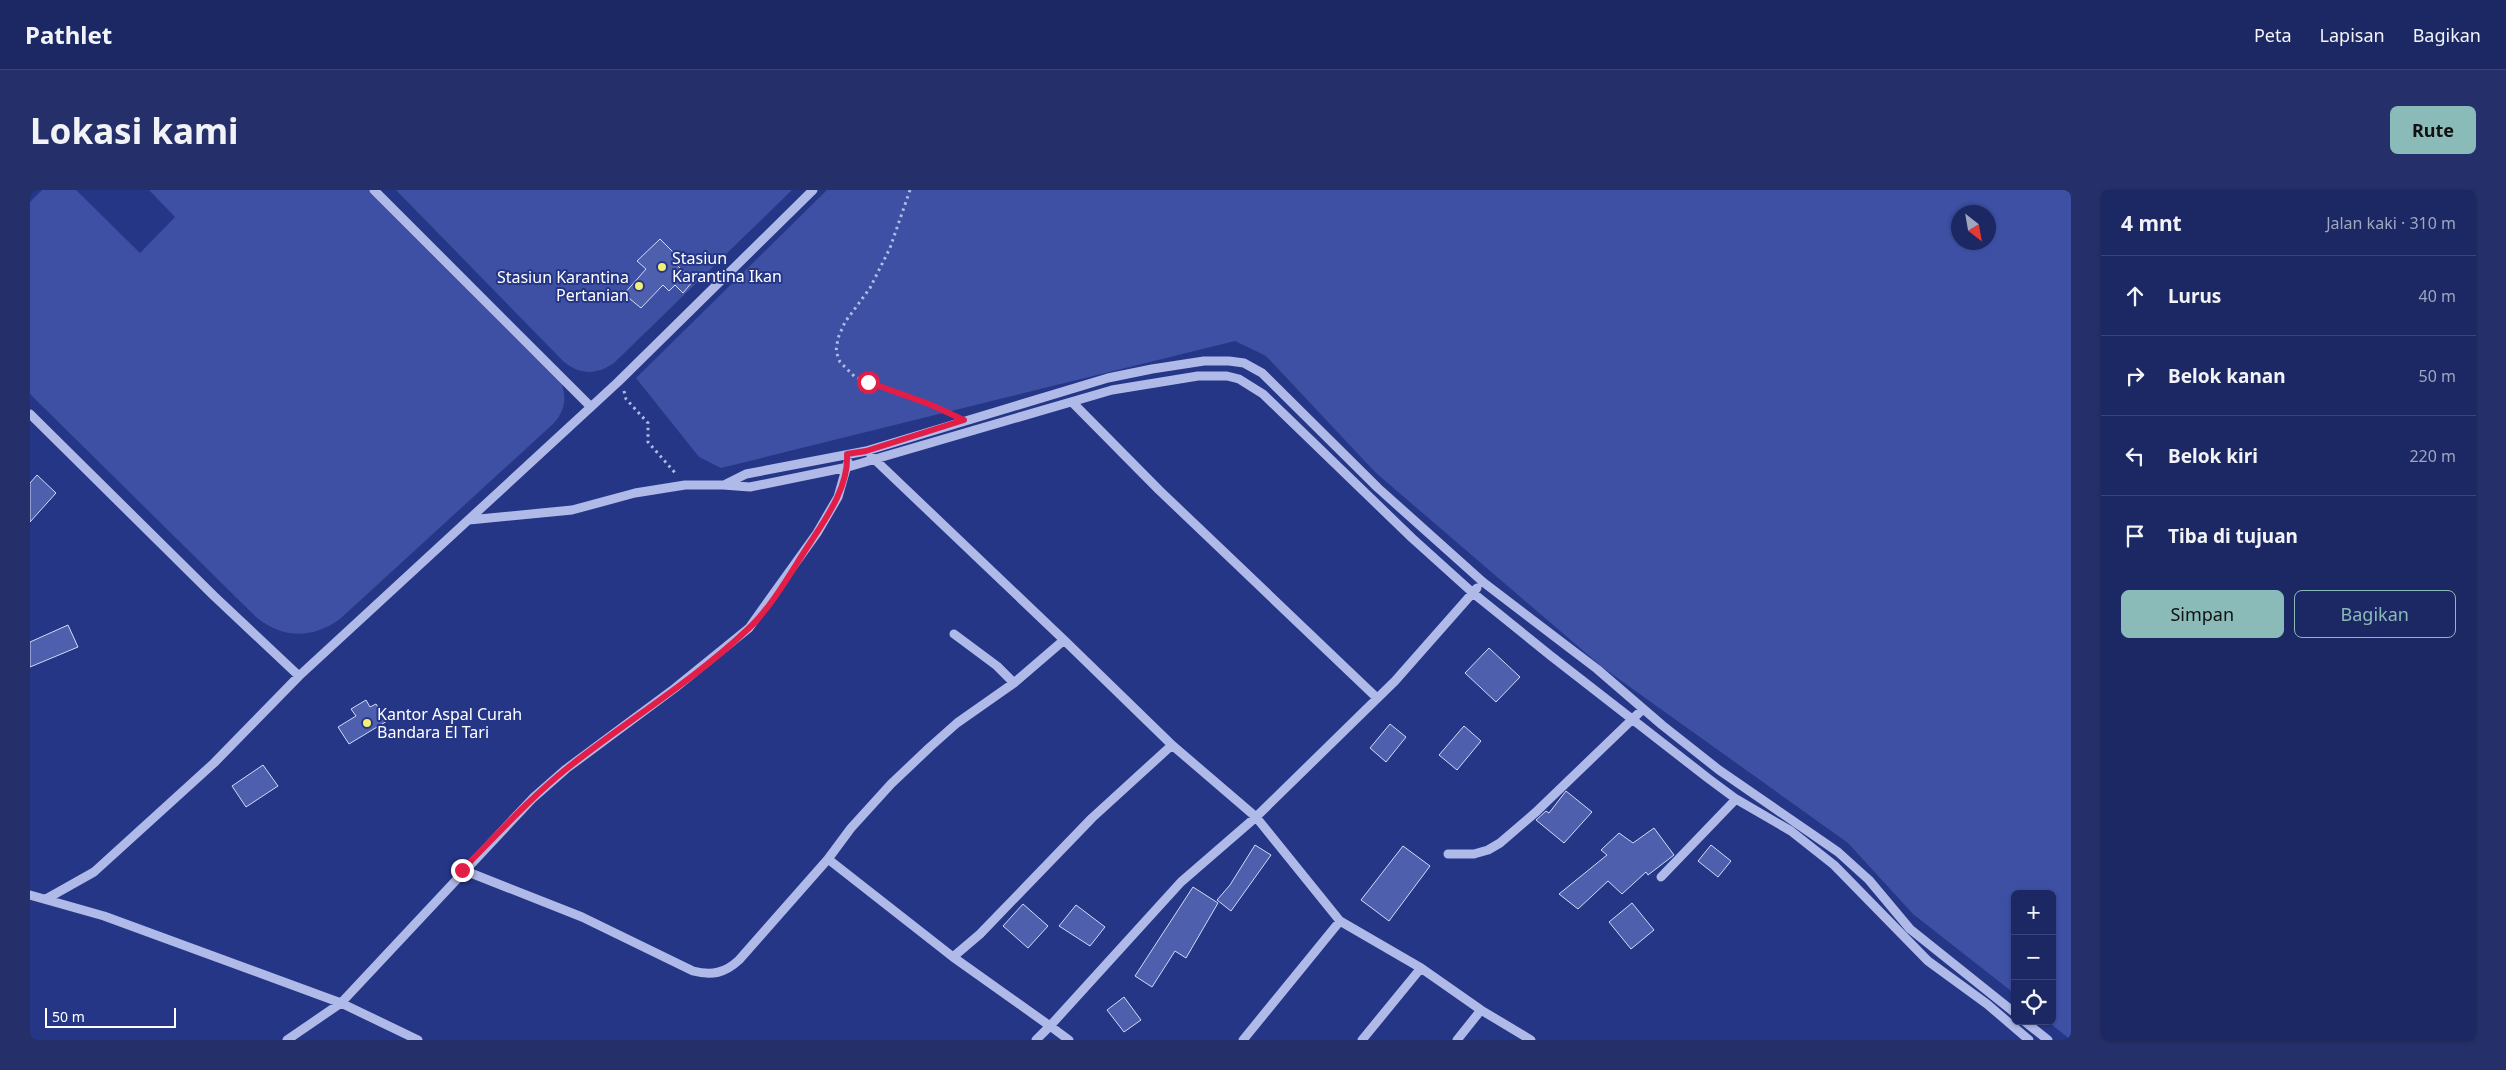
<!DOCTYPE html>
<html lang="id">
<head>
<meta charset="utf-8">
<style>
	:root { --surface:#1c2864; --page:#25306a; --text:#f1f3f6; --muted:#a0a6bf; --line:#3a4478; --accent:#8bbbb9 }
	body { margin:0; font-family:"Noto Sans",sans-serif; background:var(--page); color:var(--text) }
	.controls { position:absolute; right:15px; bottom:15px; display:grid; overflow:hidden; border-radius:8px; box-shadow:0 1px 4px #0004 }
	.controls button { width:45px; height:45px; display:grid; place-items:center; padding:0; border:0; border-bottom:1px solid var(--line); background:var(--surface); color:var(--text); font:25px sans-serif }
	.compass { position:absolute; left:1921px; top:15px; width:45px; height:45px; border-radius:50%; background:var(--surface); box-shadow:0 1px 4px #0004; rotate:149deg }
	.scale { position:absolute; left:15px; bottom:12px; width:131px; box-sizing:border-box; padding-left:5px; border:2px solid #fff; border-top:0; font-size:14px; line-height:18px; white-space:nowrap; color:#fff; -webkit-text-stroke:4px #253686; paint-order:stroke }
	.stop { position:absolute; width:15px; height:15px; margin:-11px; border:4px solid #e11d48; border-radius:50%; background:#fff }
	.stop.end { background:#e11d48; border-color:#fff; box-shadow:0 1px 5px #0008 }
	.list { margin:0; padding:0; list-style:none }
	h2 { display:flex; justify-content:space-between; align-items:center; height:65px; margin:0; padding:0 20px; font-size:21px }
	h2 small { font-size:16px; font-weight:400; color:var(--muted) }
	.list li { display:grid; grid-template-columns:32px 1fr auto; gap:15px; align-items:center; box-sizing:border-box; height:80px; padding:0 20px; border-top:1px solid var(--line) }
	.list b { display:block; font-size:19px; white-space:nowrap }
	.list em { font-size:16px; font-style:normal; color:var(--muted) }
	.actions { display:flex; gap:10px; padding:15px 20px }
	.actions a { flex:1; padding:11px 0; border:1px solid var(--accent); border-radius:8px; text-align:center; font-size:18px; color:var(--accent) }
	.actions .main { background:var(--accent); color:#111 }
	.icon { flex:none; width:28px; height:28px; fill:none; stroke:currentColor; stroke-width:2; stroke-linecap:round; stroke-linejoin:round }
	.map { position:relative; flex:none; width:2041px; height:850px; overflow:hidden; border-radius:8px }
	header { display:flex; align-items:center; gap:30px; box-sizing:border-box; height:70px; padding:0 25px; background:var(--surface); border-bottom:1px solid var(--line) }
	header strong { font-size:24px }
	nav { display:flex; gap:28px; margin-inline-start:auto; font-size:18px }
	.intro { display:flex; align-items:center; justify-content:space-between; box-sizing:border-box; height:120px; padding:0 30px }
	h1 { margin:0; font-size:35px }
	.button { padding:12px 22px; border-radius:8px; background:var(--accent); color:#111; font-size:18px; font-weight:700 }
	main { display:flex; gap:30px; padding:0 30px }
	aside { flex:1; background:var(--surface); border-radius:8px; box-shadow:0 1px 4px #0004 }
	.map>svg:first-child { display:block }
	.green { fill:#3d50a4; fill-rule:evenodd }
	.building { fill:#4e5fad; stroke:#d4daf6 }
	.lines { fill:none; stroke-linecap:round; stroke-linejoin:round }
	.path { stroke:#b0bae8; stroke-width:3; stroke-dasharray:2.5 4; stroke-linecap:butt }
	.minor { stroke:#b0bae8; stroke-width:9 }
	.route { stroke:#e11d48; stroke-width:6 }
	.poi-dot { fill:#f2ef74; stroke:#253686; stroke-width:2 }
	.labels { text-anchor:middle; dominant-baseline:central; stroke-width:4; stroke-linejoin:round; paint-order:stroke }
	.poi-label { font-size:16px; fill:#fff; stroke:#253686; text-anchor:start }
</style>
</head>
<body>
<header>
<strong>Pathlet</strong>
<nav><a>Peta</a><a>Lapisan</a><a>Bagikan</a></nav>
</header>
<div class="intro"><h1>Lokasi kami</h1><a class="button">Rute</a></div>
<main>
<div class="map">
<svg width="2041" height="850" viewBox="0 0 2041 850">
	<rect width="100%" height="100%" fill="#253686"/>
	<path class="green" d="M12,0H46L110,63L145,27L119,0H341L531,192C537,208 535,220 524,233L310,429C282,449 253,449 226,427L0,204V12Z
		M366,0H762L584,173C567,185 550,185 534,172Z
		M797,0H2041V850L2017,831H2022V704H1985V804L1883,724L1818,653L1572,477L1346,283L1236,166L1205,151L691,278L669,267L606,188ZM1958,22V52H1928V22Z"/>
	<path class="building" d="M630,49L651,70L647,75L663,91L653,103L645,95L639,101L633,95L611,118L594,104L616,79L607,71Z
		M7,285L26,303L0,332V293Z
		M38,435L48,457L0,477V452Z
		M1459,458L1490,487L1466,512L1435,483Z
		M336,510L340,517L346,514L357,531L319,554L308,537L326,526L321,519Z
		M1360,534L1376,547L1356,572L1340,558Z
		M1434,536L1451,551L1427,580L1409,565Z
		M233,575L248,596L216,617L202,596Z
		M1536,601L1562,622L1534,653L1506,630L1516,621L1519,623Z
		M1624,638L1644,665L1618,685L1616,682L1592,704L1578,691L1548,719L1529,704L1577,665L1571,660L1589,643L1603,653Z
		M1225,655L1241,665L1201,721L1187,710L1200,695Z
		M1681,655L1701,671L1688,687L1668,671Z
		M1373,656L1400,676L1359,731L1331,710Z
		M1163,697L1188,713L1156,768L1145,761L1122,797L1105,786Z
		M1602,713L1624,740L1601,759L1579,732Z
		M993,714L1018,736L998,758L973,736Z
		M1046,715L1075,737L1060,756L1029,736Z
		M1094,807L1111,830L1094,842L1077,820Z"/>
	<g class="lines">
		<path class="path" d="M880,0L860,58L840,98L815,132L808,148L806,161L810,172L825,187L920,223
			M594,201L596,209L618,233V252L647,285"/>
		<path class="minor" d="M344,0L561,217
			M1042,212L1129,300L1347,508
			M0,224L184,406L269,486
			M841,266L1034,450
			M694,295L716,284L836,261L1078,188L1122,179L1174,171H1199L1214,173L1232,183L1348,298L1453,392L1567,479L1632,535L1689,580L1808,662L1839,690L1880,739L1985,823
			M439,330L542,320L605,303L655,295H693L720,297L818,277L1082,200L1168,186H1197L1209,189L1233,204L1382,348L1443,403L1521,466L1679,589L1706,609L1761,641L1804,675L1898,771L1957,814L1999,850
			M924,444L967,476L984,493
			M1418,664H1444L1458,660L1470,653L1506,622L1613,519
			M433,680L552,727L663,781C682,786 695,783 709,770L798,669
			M1631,687L1706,609
			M0,705L74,726L311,813L388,850
			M16,709L64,682L184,573L269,486L588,192L783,0
			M923,767L950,744L1062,628L1142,555
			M1994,831L2018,850
			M257,850L311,813L503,608L536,579L645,498L719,438L787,343L808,307L818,272
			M1006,850L1020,836L923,767L798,669L821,638L861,594L900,557L927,533L984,493L1034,450L1142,555L1226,627L1365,491L1447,398
			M1039,850L1020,836L1151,692L1226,627L1310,731L1391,778L1451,820L1501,850
			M1213,850L1310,731
			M1332,850L1391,778
			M1427,850L1451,820"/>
	</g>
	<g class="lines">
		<path class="route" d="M432,680C466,646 498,610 535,580C595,532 662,492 718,439C742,417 762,380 780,353C797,327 819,296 817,264L836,261L934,230L899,214L838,192"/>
	</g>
	<g class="poi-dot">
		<circle cx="632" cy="77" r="5"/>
		<circle cx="609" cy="96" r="5"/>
		<circle cx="337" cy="533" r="5"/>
	</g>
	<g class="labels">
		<g class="poi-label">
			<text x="642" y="68">Stasiun<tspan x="642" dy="18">Karantina Ikan</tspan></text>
			<text x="599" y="87" text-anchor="end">Stasiun Karantina<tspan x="599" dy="18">Pertanian</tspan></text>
			<text x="347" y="524">Kantor Aspal Curah<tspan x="347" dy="18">Bandara El Tari</tspan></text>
		</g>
	</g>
</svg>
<div class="controls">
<button>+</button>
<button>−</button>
<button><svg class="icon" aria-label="locate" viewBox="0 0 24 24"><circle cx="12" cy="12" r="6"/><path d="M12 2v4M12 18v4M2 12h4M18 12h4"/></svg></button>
</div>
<svg class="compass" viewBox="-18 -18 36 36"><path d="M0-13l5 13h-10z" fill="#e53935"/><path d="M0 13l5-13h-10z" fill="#a0a6bf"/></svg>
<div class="scale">50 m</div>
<div class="stop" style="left:838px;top:192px"></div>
<div class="stop end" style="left:432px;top:680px"></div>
</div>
<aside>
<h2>4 mnt<small>Jalan kaki · 310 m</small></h2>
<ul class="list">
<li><svg class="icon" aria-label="ahead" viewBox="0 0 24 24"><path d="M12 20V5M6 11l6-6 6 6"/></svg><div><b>Lurus</b></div><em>40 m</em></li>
<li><svg class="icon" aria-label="right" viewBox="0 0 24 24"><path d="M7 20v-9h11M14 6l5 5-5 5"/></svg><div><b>Belok kanan</b></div><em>50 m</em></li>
<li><svg class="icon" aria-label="left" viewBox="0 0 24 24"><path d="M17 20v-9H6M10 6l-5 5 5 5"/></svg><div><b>Belok kiri</b></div><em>220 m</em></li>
<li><svg class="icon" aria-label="arrive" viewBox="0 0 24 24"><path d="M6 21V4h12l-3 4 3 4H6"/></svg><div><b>Tiba di tujuan</b></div></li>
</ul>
<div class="actions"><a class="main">Simpan</a><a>Bagikan</a></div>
</aside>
</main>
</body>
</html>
